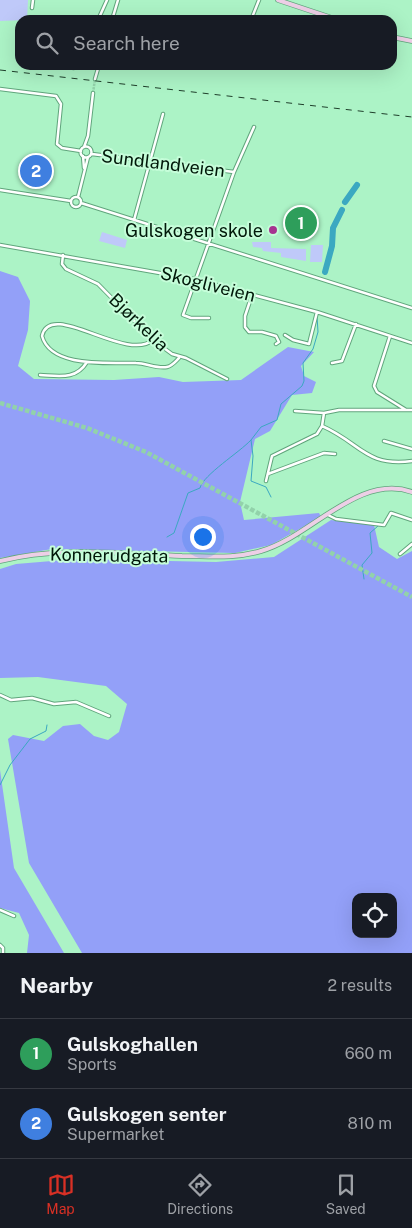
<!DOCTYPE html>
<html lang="en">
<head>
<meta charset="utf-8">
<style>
	:root { --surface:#171b24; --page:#242831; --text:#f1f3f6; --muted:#9ea1a6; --line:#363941; --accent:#d93025 }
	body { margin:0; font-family:"Public Sans",sans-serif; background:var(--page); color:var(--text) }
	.controls { position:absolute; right:15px; bottom:15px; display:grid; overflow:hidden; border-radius:10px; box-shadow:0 5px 20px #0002 }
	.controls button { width:45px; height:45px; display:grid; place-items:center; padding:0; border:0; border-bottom:1px solid var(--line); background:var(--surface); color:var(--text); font:25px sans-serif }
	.you { position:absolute; left:202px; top:536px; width:18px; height:18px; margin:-12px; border:4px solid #fff; border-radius:50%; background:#1a73e8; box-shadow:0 0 0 8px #1a73e833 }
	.badge { display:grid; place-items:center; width:32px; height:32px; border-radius:50%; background:var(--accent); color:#fff; font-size:16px; font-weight:700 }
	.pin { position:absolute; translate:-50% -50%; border:2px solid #fff; box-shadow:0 1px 5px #0006 }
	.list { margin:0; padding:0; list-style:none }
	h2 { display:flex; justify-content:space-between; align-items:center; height:65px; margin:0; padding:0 20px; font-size:21px }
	h2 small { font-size:16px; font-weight:400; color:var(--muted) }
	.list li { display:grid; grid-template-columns:32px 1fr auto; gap:15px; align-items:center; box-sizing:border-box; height:70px; padding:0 20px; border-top:1px solid var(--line) }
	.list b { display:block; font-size:19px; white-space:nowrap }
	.list p { margin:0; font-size:16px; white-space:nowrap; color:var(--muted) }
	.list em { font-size:16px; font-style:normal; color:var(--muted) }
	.icon { flex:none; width:28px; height:28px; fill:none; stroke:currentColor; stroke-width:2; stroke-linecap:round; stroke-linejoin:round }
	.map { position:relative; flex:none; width:412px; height:953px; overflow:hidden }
	.search { position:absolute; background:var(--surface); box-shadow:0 5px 20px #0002; left:15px; right:15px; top:15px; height:55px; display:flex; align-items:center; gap:12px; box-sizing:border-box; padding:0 18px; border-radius:15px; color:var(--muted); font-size:19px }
	.sheet { height:205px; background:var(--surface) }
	nav { display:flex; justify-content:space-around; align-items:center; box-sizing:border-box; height:70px; border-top:1px solid var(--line); background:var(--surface); font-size:14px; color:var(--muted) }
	nav a { display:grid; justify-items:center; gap:2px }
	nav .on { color:var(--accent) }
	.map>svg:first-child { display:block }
	.green { fill:#bfc9f9 }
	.forest { fill:#93a0f8; fill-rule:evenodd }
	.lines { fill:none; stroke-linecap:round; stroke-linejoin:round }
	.stream { stroke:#3ba8c1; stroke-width:1 }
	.river { stroke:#3ba8c1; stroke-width:6 }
	.minor-tunnel { stroke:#92d2aa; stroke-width:2.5; stroke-dasharray:2.5 1; stroke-linecap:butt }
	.trunk-tunnel { stroke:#92d2aa; stroke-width:4.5; stroke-dasharray:4.5 2; stroke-linecap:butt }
	.minor-casing { stroke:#60a57c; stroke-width:4.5 }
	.secondary-casing { stroke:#60a57c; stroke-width:5.5 }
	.minor { stroke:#fff; stroke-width:2.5 }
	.secondary { stroke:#edcfe6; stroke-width:4 }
	.rail { stroke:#1f3f2b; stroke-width:1; stroke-dasharray:6 6; stroke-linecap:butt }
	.poi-dot { fill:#a63490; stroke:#c5fdd9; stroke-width:2 }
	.labels { text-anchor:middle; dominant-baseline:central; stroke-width:4; stroke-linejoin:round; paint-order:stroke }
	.street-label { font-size:18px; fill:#001809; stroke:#c5fdd9 }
	.poi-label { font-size:18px; fill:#001809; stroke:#c5fdd9; text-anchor:end }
</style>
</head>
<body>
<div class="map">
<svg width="412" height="953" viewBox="0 0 412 953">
	<rect width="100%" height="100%" fill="#acf3c6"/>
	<path class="green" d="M0,0H28L27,20L0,21Z
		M102,232L127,240L125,248L99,241Z
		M252,242H271V248L306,249V261L281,257V253L263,251L262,248L253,247Z
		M311,245H323L322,262H310Z"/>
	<path class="forest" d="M0,271L18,277L30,301L28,330L18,366L34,379L114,380L159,377L183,382L241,380L288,347L314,352L301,366L304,376L316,382L312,393L292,395L270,431L255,439L240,502L244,520L319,513L321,517L271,545L235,553L52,549L0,558Z
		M331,520L374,525L379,547L397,559L412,551V953H82L29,863L8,739L13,735L44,741L63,726L80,724L94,736L108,740L119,732L127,704L106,686L38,677L0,678V569L16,564L76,559L216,562L274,557ZM356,897H393V934H356Z
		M0,770L14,868L64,953H27L29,935L19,913L0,908Z"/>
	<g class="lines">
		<path class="stream" d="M271,497L266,487L251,481L253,456L251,440L261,427L277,420L281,404L302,386L304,381L303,363L313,349L318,332L317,316
			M167,537L174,533L188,493L200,488C203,475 240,452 251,440
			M364,579L362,565L372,553L370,533L378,526
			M0,785L10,765L30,739L46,731L47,725"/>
		<path class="river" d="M345,202L357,185
			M325,272L332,246L333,228L342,210"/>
		<path class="minor-tunnel" d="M93,93L95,79"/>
		<path class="trunk-tunnel" d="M0,403L87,428L146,452L412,597"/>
		<defs>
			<path id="minor" d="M32,8L33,0
				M98,20L107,0
				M112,20L118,0
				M251,20L259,0
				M66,67L74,68L78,65
				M95,79L99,65
				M0,89L56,96L61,104L57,144L62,148L81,151
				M80.5 152a5.5 5.5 0 1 1 11 0a5.5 5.5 0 1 1-11 0Z
				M84,147L88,136L93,93
				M92,154L234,172
				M83,156L84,168
				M0,190L71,201
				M71 202a5 5 0 1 1 10 0a5 5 0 1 1-10 0Z
				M78,197L88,157
				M81,203L412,308
				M134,220L163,114
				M0,245L194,279L317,312L412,343
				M63,255L62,264L66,269L98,284L153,340L172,354L186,358L227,379
				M252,295L245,316V327L249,332H262L276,336L279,342L276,344
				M209,318H191L183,315L234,172L254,127
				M285,335L293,340L309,344L317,312
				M390,336L374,386L377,392L406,410
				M153,340C126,363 50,299 42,336C51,369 111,362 136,363C146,363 157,369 167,367C172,366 175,362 179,358
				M332,363L342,361L356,324
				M40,375C60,376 76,380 87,362
				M295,411L324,413
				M322,426C361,443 365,467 412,461
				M384,441L412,449
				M268,474L324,453L335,454
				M266,481L272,456L317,434L322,426L324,413L339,410H412
				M328,515L336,519L384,525L391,513L412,520
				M400,554L412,544
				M0,695L11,700L32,698L54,704L76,702L109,716
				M0,910L14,916
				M0,945L3,948V953"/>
			<path id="secondary" d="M278,0L338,20
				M392,37L412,41
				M0,561C58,546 122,554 182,556C209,556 235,559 261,551C311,537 358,473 412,492"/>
		</defs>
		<use href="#minor" class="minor-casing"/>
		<use href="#secondary" class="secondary-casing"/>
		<use href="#minor" class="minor"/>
		<use href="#secondary" class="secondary"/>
		<path class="rail" d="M0,70L412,117"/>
	</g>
	<circle class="poi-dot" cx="273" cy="230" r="5"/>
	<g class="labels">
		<g class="street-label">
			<text transform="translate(163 163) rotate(7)">Sundlandveien</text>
			<text transform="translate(208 284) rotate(14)">Skogliveien</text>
			<text transform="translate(139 322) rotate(44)">Bjørkelia</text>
			<text transform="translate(109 555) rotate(1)">Konnerudgata</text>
		</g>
		<g class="poi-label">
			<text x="263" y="230">Gulskogen skole</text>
		</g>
	</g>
</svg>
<div class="controls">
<button><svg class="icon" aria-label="locate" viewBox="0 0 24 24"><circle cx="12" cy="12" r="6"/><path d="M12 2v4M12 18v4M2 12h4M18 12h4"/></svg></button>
</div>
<div class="you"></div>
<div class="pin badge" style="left:301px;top:223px;background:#2e9e5b">1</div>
<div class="pin badge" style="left:36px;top:171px;background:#3f7fe0">2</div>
<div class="search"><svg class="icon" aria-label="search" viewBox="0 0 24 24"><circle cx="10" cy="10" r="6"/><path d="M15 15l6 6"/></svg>Search here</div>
</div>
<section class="sheet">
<h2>Nearby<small>2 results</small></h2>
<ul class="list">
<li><span class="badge" style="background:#2e9e5b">1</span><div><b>Gulskoghallen</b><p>Sports</p></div><em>660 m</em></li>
<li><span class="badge" style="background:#3f7fe0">2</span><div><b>Gulskogen senter</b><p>Supermarket</p></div><em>810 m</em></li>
</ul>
</section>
<nav>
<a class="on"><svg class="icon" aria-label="map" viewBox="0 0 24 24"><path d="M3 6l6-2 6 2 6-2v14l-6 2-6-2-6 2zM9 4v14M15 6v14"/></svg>Map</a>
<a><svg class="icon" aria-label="directions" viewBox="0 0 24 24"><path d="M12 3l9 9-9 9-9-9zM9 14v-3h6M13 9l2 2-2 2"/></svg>Directions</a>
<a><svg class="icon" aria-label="saved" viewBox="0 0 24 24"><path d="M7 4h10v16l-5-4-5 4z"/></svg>Saved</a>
</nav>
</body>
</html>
